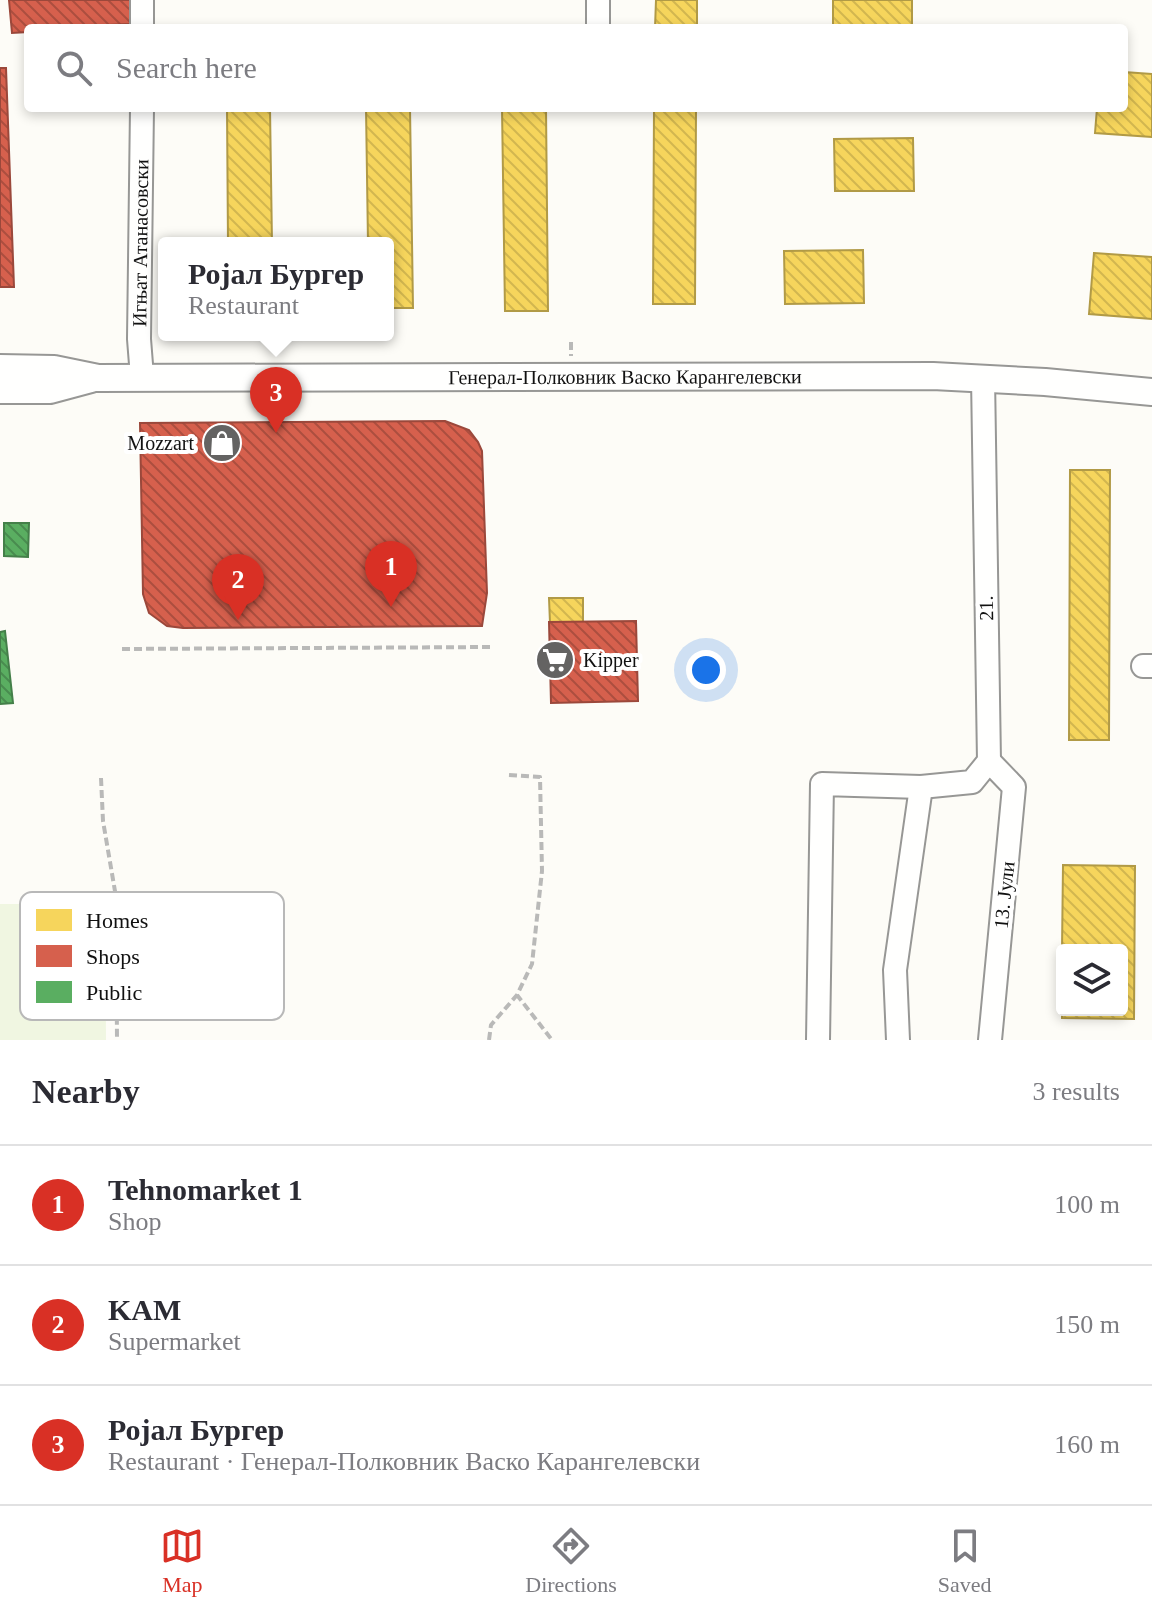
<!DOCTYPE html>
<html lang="en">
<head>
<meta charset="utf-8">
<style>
	:root { --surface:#fff; --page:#f7f7f7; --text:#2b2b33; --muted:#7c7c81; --line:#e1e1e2; --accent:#d93025 }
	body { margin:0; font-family:"Times New Roman",serif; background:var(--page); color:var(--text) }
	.controls { position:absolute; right:24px; bottom:24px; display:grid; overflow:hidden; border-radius:8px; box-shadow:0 4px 12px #0003 }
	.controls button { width:72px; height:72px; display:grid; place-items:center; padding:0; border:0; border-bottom:2px solid var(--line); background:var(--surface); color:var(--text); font:40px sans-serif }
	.you { position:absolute; left:706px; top:670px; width:28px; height:28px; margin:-20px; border:6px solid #fff; border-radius:50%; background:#1a73e8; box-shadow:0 0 0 12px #1a73e833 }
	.badge { display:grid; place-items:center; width:52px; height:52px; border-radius:50%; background:var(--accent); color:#fff; font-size:26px; font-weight:700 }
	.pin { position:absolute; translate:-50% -66px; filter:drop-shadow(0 2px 4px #0008) }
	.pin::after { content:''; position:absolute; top:42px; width:28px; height:24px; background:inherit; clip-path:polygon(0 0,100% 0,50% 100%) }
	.popup { position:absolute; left:158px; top:237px; width:236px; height:104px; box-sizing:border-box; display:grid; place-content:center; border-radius:8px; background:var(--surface); filter:drop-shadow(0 2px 6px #0005); font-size:26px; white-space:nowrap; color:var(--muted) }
	.popup b { font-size:30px; color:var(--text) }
	.popup::after { content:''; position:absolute; left:50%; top:100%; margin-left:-16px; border:16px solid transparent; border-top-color:var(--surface) }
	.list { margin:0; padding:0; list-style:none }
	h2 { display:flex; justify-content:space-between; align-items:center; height:104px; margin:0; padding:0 32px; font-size:34px }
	h2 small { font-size:26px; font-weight:400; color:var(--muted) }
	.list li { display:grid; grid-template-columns:52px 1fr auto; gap:24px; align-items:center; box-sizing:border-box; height:120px; padding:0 32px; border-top:2px solid var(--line) }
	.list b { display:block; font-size:30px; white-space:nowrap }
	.list p { margin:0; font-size:26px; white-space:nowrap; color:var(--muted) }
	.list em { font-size:26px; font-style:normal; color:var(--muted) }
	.icon { flex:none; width:44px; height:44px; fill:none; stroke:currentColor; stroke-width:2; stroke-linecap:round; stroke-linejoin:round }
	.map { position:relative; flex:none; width:1152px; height:1040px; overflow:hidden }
	.search { position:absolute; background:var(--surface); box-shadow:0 4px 12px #0003; left:24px; right:24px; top:24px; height:88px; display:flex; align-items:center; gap:20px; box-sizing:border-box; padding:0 28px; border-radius:8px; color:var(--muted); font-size:30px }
	.sheet { height:464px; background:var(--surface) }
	nav { display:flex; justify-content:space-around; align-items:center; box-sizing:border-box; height:112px; border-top:2px solid var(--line); background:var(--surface); font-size:22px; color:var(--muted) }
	nav a { display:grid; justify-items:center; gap:4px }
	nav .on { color:var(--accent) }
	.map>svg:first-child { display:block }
	.pitch { fill:#f0f6e1 }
	.homes { fill:url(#homes-back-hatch); stroke:#b19a46; stroke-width:2 }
	.shops { fill:url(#shops-back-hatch); stroke:#9b483b; stroke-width:2 }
	.public { fill:url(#public-back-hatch); stroke:#447f49; stroke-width:2 }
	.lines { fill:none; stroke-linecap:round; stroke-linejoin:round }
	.minor-casing { stroke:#979795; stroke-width:26 }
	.tertiary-casing { stroke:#979795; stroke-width:30 }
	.path { stroke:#b9b9b8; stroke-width:4; stroke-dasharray:8 4; stroke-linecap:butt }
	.minor { stroke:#fffffe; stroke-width:22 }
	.tertiary { stroke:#fffffe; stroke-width:26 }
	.labels { text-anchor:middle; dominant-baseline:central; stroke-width:8; stroke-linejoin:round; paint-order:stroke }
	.street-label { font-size:20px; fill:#111; stroke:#fff }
	.poi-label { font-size:20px; fill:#111; stroke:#fff; text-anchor:end }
	.key { fill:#fff; stroke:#b8b8b8; stroke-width:2 }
	.key-label { font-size:22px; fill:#111 }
</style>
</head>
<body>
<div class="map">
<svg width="1152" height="1040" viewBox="0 0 1152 1040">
	<defs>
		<pattern id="homes-back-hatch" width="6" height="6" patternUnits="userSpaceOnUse" patternTransform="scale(2)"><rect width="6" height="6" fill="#f6d55c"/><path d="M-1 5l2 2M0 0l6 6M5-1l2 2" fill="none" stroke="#d2b64f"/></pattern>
		<pattern id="shops-back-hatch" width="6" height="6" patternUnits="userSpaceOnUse" patternTransform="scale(2)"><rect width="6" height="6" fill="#d6604d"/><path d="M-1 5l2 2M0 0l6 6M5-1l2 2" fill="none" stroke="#ac4e3f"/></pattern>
		<pattern id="public-back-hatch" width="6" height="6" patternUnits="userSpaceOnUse" patternTransform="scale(2)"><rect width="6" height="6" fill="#5aae61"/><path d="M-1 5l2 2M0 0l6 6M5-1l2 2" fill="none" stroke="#498c4f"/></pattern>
	</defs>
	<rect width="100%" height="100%" fill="#fdfcf7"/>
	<path class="pitch" d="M0,904H105L106,1040H0Z"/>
	<path class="homes" d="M656,0H697V28H655Z
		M833,0H912V28H833Z
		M1124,72L1152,74V137L1095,133L1097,108H1124Z
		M227,108H270L272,243H228Z
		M366,108H410L413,308H388V243H368Z
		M502,108H546L548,311H505Z
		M654,109H696L695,304H653Z
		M913,138L914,191H835L834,139Z
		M863,250L864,303L785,304L784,251Z
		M1094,253L1152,257V319L1089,314Z
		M1070,470H1110L1109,740H1069Z
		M549,598H583V622L550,623Z
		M1063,865L1135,866L1134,1019L1062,1018V972V1010H1122V950H1062Z"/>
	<path class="shops" d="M9,0H130L132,24L28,28V32L12,33Z
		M0,68H6L14,287H0Z
		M445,421L469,430L478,442L482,451L487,593L482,626L183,628L167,626L149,613L143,594L140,423Z
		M636,621L638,701L551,703L549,622Z"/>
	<path class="public" d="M4,523H29L28,557L4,556Z
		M5,631L13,703L0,704V632Z"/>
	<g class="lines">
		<defs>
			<g id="minor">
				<path d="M142,0V28"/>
				<path d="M598,28V0"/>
				<path id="s1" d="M142,377L139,339L142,108"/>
				<path d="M1143,666H1152"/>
				<path d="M989,761L1014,787L990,1040"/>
				<path d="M818,1040L822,784L921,787L972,782L989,761L983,377"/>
				<path d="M898,1040L895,970L921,787"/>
			</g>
			<g id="tertiary">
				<path id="s2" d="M0,368L54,369L98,378L933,376L1045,382L1152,392"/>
				<path d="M0,390H50L91,379"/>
			</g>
		</defs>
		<use href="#minor" class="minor-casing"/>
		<use href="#tertiary" class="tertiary-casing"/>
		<path class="path" d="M571,342V356
			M122,649L492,647
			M509,775L540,777L542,871L532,964L517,995L552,1040
			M101,778L103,821L116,897L117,1040
			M489,1040L491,1025L517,995"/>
		<use href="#minor" class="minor"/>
		<use href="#tertiary" class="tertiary"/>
	</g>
	<defs>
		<symbol id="shop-disc" viewBox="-11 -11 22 22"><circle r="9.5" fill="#646362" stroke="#fff"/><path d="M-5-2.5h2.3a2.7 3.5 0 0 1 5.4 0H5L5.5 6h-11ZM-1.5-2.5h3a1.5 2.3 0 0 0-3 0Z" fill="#fff"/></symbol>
		<symbol id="supermarket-disc" viewBox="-11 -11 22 22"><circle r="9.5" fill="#646362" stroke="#fff"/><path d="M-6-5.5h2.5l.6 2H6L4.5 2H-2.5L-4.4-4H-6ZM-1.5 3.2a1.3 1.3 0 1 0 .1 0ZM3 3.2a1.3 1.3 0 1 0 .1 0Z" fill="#fff"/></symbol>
	</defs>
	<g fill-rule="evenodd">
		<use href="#shop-disc" x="200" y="421" width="44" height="44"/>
		<use href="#supermarket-disc" x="533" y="638" width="44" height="44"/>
	</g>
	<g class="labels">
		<g class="street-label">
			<text stroke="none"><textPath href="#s1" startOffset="134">Игњат Атанасовски</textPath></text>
			<text stroke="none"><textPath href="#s2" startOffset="626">Генерал-Полковник Васко Карангелевски</textPath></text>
			<text transform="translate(986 608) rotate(-91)">21.</text>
			<text transform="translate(1004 895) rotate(-84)">13. Јули</text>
		</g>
		<g class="poi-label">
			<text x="194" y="443">Mozzart</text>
			<text x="583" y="660" text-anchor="start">Kipper</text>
		</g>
	</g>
	<rect x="20" y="892" width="264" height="128" rx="12" class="key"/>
	<rect x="36" y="909" width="36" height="22" fill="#f6d55c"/>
	<rect x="36" y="945" width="36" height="22" fill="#d6604d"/>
	<rect x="36" y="981" width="36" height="22" fill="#5aae61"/>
	<g class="key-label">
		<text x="86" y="928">Homes</text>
		<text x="86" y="964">Shops</text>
		<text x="86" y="1000">Public</text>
	</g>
</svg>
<div class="controls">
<button><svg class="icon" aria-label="layers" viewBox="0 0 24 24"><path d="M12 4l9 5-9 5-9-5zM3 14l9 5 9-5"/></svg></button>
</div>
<div class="you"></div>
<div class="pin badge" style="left:391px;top:607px">1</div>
<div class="pin badge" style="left:238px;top:620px">2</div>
<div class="pin badge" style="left:276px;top:433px">3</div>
<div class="popup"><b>Ројал Бургер</b>Restaurant</div>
<div class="search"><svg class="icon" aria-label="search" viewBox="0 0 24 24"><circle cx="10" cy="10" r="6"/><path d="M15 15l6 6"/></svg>Search here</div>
</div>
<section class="sheet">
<h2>Nearby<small>3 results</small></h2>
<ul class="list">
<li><span class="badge">1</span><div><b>Tehnomarket 1</b><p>Shop</p></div><em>100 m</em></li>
<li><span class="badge">2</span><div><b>KAM</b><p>Supermarket</p></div><em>150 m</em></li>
<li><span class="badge">3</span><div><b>Ројал Бургер</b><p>Restaurant · Генерал-Полковник Васко Карангелевски</p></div><em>160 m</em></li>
</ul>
</section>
<nav>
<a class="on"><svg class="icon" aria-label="map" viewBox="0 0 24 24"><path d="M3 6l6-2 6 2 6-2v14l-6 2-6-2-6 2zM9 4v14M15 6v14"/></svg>Map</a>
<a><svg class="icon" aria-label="directions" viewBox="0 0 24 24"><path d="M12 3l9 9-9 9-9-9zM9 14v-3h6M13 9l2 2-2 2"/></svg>Directions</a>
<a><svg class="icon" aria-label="saved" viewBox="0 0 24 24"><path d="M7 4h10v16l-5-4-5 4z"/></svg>Saved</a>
</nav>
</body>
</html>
